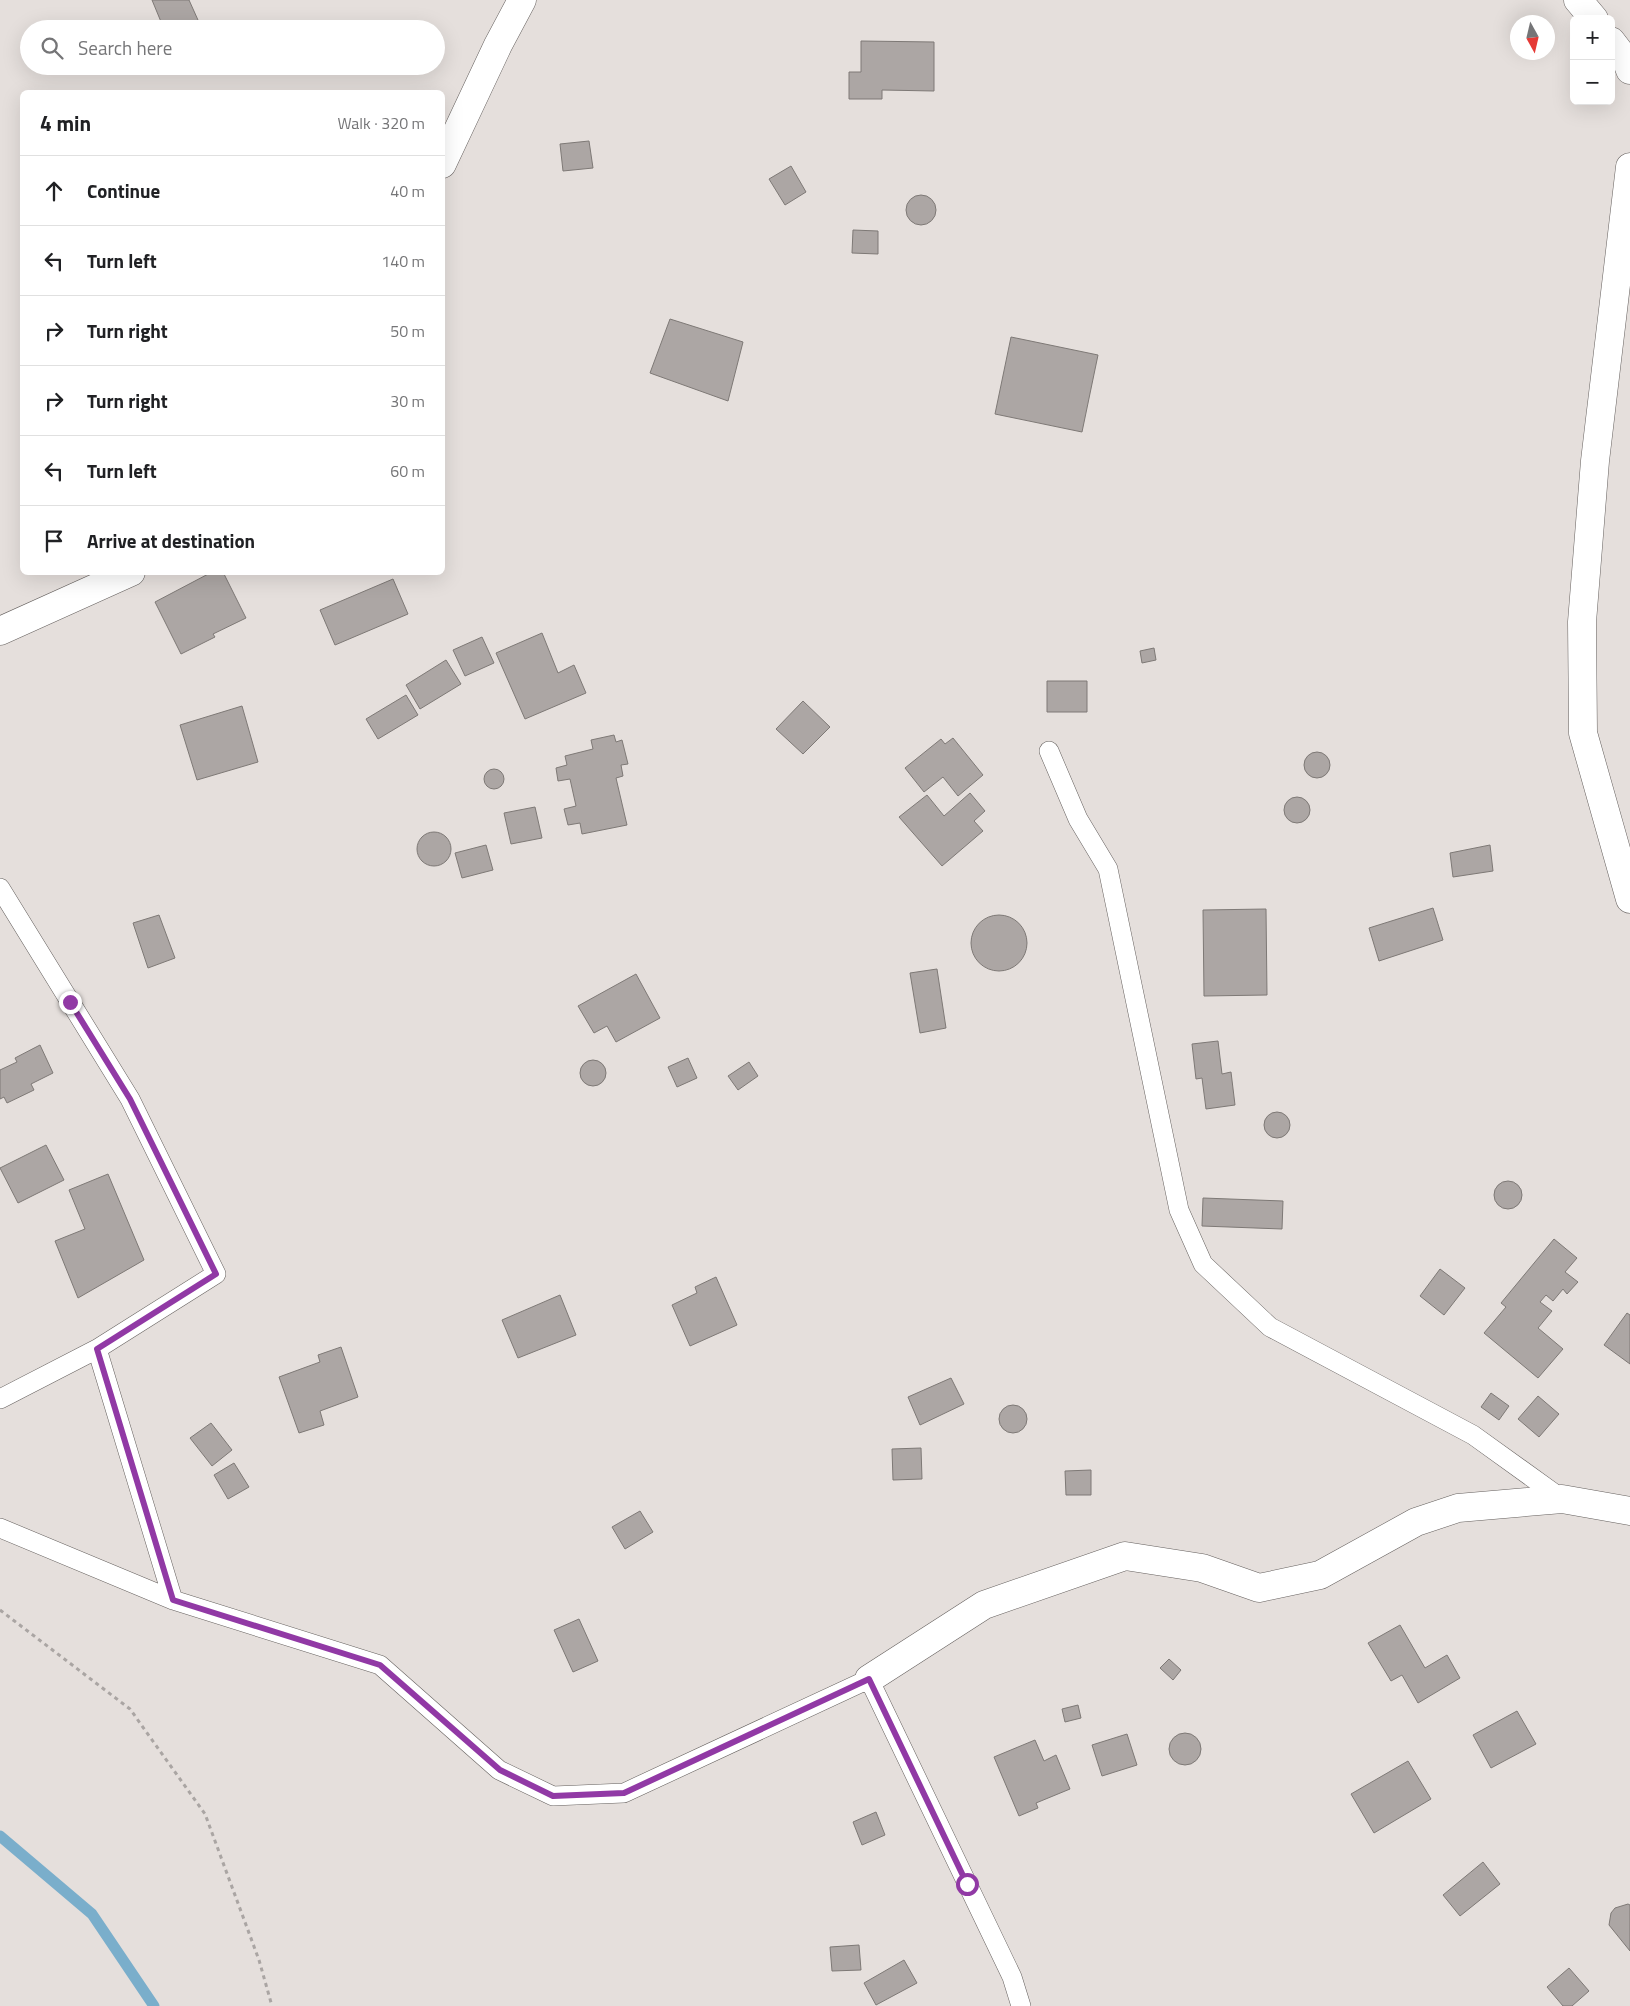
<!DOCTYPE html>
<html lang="en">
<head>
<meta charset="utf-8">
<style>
	:root { --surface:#fff; --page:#f2f2f2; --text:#202124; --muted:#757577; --line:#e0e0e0 }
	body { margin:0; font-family:"Titillium Web",sans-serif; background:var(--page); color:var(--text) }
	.controls { position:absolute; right:15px; top:15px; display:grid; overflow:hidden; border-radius:8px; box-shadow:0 5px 20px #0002 }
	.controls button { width:45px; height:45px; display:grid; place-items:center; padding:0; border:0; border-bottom:1px solid var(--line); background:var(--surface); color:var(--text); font:25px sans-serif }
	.compass { position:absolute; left:1510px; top:15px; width:45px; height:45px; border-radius:50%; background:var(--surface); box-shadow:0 5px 20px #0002; rotate:172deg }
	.stop { position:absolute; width:15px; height:15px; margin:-11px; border:4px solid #9139a5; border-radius:50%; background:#fff }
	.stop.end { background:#9139a5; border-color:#fff; box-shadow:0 1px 5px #0008 }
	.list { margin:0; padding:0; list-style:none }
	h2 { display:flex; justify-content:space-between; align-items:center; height:65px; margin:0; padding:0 20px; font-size:21px }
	h2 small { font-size:16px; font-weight:400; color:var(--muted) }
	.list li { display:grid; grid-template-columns:32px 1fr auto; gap:15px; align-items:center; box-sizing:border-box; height:70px; padding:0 20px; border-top:1px solid var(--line) }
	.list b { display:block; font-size:19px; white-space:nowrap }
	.list em { font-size:16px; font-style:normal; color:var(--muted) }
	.icon { flex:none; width:28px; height:28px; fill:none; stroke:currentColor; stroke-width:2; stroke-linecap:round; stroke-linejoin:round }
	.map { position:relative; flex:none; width:1630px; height:2006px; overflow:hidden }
	.search { position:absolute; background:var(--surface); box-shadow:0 5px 20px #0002; left:20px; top:20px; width:425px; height:55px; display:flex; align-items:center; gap:12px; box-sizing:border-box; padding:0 18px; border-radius:28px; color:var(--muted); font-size:19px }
	.panel { position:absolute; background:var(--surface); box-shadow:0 5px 20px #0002; left:20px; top:90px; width:425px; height:485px; border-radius:8px }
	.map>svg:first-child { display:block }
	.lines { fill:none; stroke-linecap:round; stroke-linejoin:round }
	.stream { stroke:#7aaecb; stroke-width:11 }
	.building { fill:#aca6a4; stroke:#7e7976 }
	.lane-casing { stroke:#65605e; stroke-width:20 }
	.street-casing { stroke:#65605e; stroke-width:29 }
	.path { stroke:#aaa5a3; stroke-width:3; stroke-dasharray:4 4; stroke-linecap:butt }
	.lane { stroke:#fff; stroke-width:19 }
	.street { stroke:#fff; stroke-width:28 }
	.route { stroke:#9139a5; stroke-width:6 }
</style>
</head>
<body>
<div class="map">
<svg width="1630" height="2006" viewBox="0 0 1630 2006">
	<rect width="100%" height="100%" fill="#e5dfdc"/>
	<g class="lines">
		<path class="stream" d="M0,1836L92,1914L154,2006"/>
	</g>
	<path class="building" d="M152,0H189L202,29H164Z
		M861,41L934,42V91L882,90V99H849V72H861Z
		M589,141L593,168L563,171L560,144Z
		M791,166L806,192L785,205L769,179Z
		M906 210a15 15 0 1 1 30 0a15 15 0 1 1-30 0Z
		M853,230L878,231V254L852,253Z
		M670,319L743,342L728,401L650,373Z
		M1011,337L1098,355L1082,432L995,414Z
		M212,572H223L246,618L213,634L215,637L181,654L155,602Z
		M393,579L408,614L335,645L320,610Z
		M542,633L558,673L574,665L586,693L525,719L496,653Z
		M482,637L494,663L465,676L453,650Z
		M1154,648L1156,660L1142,663L1140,651Z
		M446,660L461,684L420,709L406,685Z
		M1047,681H1087V712H1047Z
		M406,695L418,715L378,739L366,719Z
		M803,701L830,727L803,754L776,729Z
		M242,706L258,762L197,780L180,725Z
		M614,735L616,742L622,740L628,764L621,765L623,776L616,778L627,825L582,834L580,823L568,825L564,809L576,806L570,779L558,781L556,768L567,765L565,756L593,749L591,740Z
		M953,738L983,775L958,796L943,777L924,792L905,768L941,739L945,744Z
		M1304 765a13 13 0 1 1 26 0a13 13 0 1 1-26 0Z
		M484 779a10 10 0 1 1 20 0a10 10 0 1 1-20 0Z
		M970,793L985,811L974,821L983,831L942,866L899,817L927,795L944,816Z
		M1284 810a13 13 0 1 1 26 0a13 13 0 1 1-26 0Z
		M535,807L542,838L511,844L504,813Z
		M417 849a17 17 0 1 1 34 0a17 17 0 1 1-34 0Z
		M486,845L493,870L462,878L455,853Z
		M1490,845L1493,871L1453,877L1450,853Z
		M1433,908L1443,940L1379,961L1369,928Z
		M1266,909L1267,995L1204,996L1203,910Z
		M159,915L175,958L148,968L133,923Z
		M971 943a28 28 0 1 1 56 0a28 28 0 1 1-56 0Z
		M937,969L946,1028L920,1033L910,973Z
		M636,974L660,1018L616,1042L607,1026L594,1033L578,1006Z
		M1218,1041L1222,1074L1231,1072L1235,1105L1206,1109L1202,1078L1196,1079L1192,1044Z
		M40,1045L53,1073L31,1084L34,1090L7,1103L4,1097L0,1099V1070L17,1062L15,1058Z
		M688,1058L697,1078L677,1087L668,1067Z
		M580 1073a13 13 0 1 1 26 0a13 13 0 1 1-26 0Z
		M749,1062L758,1076L738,1090L728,1076Z
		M1264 1125a13 13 0 1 1 26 0a13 13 0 1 1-26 0Z
		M46,1145L64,1180L18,1203L0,1168Z
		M108,1174L144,1260L78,1298L55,1241L85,1229L69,1190Z
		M1494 1195a14 14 0 1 1 28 0a14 14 0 1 1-28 0Z
		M1203,1198L1283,1201L1282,1229L1202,1226Z
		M1554,1239L1577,1258L1565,1272L1578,1282L1567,1294L1563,1289L1553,1301L1546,1295L1540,1302L1552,1311L1538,1328L1563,1349L1538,1378L1484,1333L1506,1307L1501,1303Z
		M1440,1269L1465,1288L1444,1315L1420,1296Z
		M716,1277L737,1325L690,1346L672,1305L697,1293L695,1287Z
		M560,1295L576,1335L518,1358L502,1320Z
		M1627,1313L1630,1315V1364L1604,1345Z
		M341,1347L358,1397L320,1411L324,1425L299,1433L279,1377L320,1362L318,1355Z
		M951,1378L964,1404L920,1425L908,1397Z
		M1491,1393L1509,1406L1499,1420L1481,1407Z
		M1538,1396L1559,1414L1539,1437L1518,1419Z
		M999 1419a14 14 0 1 1 28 0a14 14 0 1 1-28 0Z
		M211,1423L232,1450L212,1466L190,1438Z
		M921,1448L922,1479L893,1480L892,1449Z
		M234,1463L249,1487L228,1499L214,1475Z
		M1091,1470V1495H1066L1065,1471Z
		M640,1511L653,1532L625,1549L612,1527Z
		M579,1619L598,1661L573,1672L554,1630Z
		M1400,1625L1425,1668L1447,1655L1460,1678L1418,1703L1402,1675L1391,1681L1368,1643Z
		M1169,1659L1181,1670L1173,1680L1160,1668Z
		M1078,1705L1081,1718L1065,1722L1062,1709Z
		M1517,1711L1536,1744L1491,1768L1473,1735Z
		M1169 1749a16 16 0 1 1 32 0a16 16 0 1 1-32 0Z
		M1127,1734L1137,1765L1102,1776L1092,1745Z
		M1035,1740L1044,1761L1056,1755L1070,1789L1036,1803L1038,1808L1019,1816L994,1757Z
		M1408,1761L1431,1799L1374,1833L1351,1794Z
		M876,1812L885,1835L862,1845L853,1822Z
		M1483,1862L1500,1884L1460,1916L1443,1895Z
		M1628,1904L1630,1905V1951L1609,1925L1611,1913L1615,1908Z
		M859,1945L861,1970L832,1971L830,1947Z
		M904,1960L917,1983L876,2005L864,1983Z
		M1569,1968L1589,1991L1572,2006H1563L1547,1987Z"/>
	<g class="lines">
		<defs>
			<path id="lane" d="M1049,751L1078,819L1108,869L1179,1210L1203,1264L1270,1327L1473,1435L1562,1499
				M0,888L130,1099L216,1274L97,1349L0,1399
				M97,1349L173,1600
				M0,1528L173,1600L380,1665L499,1770L553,1796L624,1793L869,1679L1012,1977L1021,2006"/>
			<path id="street" d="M1578,0L1594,19
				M1611,41L1627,62L1630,70
				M442,164L498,45L522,0
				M1630,167L1595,461L1582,622L1583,733L1630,899
				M0,631L131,572
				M869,1679L984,1605L1125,1556L1202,1568L1259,1588L1320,1575L1416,1522L1458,1508L1562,1499L1630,1511"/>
		</defs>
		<use href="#lane" class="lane-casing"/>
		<use href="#street" class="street-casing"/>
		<path class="path" d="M0,1610L130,1709L205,1814L259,1960L272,2006"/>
		<use href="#lane" class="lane"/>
		<use href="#street" class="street"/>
	</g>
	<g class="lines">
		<path class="route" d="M70,1002L130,1099L216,1274L97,1349L173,1600L380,1665L500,1770L553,1796L624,1793L869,1679L967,1884"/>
	</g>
</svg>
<div class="controls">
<button>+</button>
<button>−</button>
</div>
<svg class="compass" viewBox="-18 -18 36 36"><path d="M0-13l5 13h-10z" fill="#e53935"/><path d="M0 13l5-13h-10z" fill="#757577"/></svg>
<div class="stop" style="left:967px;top:1884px"></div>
<div class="stop end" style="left:70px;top:1002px"></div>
<div class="search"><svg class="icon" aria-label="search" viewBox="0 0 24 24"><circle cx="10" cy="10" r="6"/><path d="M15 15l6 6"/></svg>Search here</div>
<section class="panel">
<h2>4 min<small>Walk · 320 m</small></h2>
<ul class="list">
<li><svg class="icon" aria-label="ahead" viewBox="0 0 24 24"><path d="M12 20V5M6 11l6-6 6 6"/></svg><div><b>Continue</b></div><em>40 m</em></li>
<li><svg class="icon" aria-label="left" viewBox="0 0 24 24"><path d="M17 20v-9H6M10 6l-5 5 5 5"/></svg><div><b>Turn left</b></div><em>140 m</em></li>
<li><svg class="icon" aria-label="right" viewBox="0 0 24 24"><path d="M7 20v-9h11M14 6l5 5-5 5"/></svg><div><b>Turn right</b></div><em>50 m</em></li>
<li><svg class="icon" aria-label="right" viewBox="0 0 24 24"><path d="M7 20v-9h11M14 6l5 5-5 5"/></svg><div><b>Turn right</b></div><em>30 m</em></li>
<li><svg class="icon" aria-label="left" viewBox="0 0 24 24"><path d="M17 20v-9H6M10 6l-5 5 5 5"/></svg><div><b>Turn left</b></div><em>60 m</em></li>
<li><svg class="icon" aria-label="arrive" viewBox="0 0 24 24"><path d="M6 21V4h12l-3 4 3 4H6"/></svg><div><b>Arrive at destination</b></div></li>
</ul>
</section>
</div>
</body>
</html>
